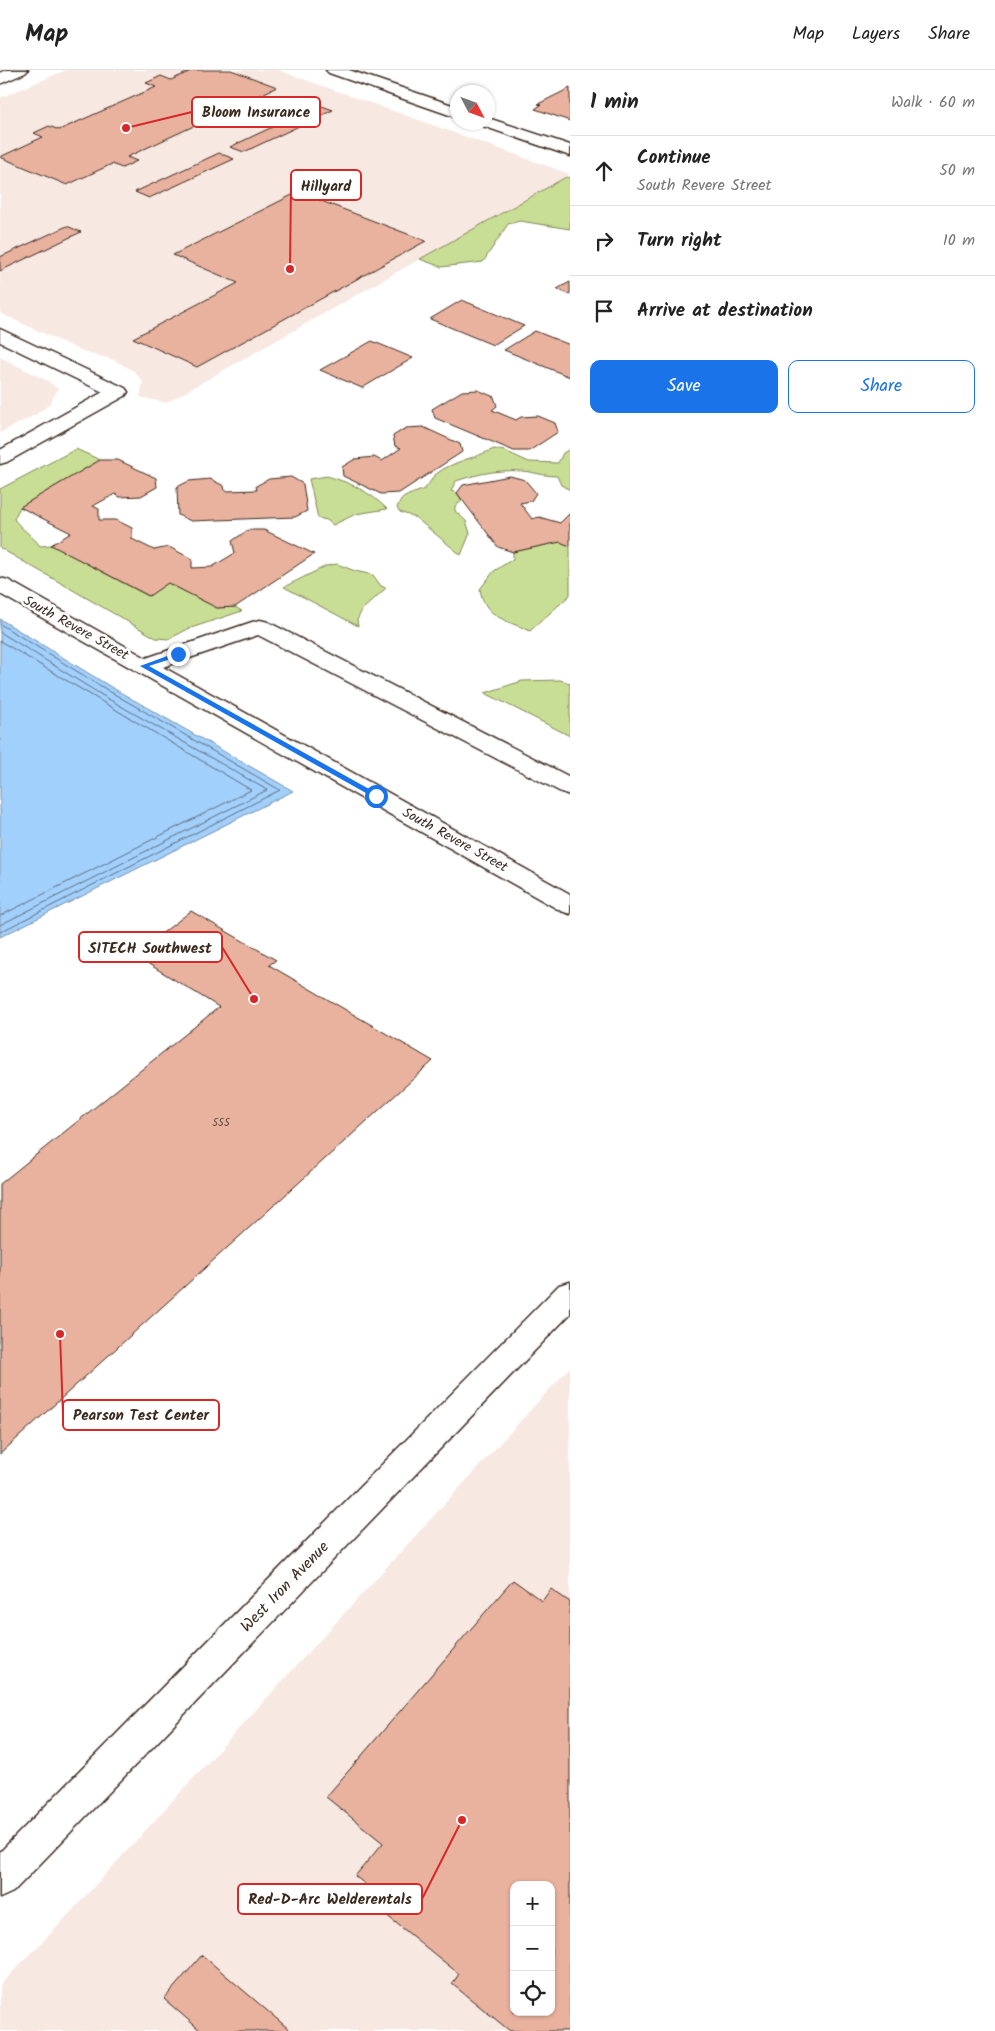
<!DOCTYPE html>
<html lang="en">
<head>
<meta charset="utf-8">
<style>
	:root { --surface:#fff; --page:#f2f2f2; --text:#222; --muted:#767676; --line:#e0e0e0; --accent:#1a73e8 }
	body { margin:0; font-family:Kalam,sans-serif; background:var(--page); color:var(--text) }
	.controls { position:absolute; right:15px; bottom:15px; display:grid; overflow:hidden; border-radius:10px; box-shadow:0 1px 4px #0004 }
	.controls button { width:45px; height:45px; display:grid; place-items:center; padding:0; border:0; border-bottom:1px solid var(--line); background:var(--surface); color:var(--text); font:25px sans-serif }
	.compass { position:absolute; left:450px; top:15px; width:45px; height:45px; border-radius:50%; background:var(--surface); box-shadow:0 1px 4px #0004; rotate:131deg }
	.stop { position:absolute; width:15px; height:15px; margin:-11px; border:4px solid #1a73e8; border-radius:50%; background:#fff }
	.stop.end { background:#1a73e8; border-color:#fff; box-shadow:0 1px 5px #0008 }
	.list { margin:0; padding:0; list-style:none }
	h2 { display:flex; justify-content:space-between; align-items:center; height:65px; margin:0; padding:0 20px; font-size:21px }
	h2 small { font-size:16px; font-weight:400; color:var(--muted) }
	.list li { display:grid; grid-template-columns:32px 1fr auto; gap:15px; align-items:center; box-sizing:border-box; height:70px; padding:0 20px; border-top:1px solid var(--line) }
	.list b { display:block; font-size:19px; white-space:nowrap }
	.list p { margin:0; font-size:16px; white-space:nowrap; color:var(--muted) }
	.list em { font-size:16px; font-style:normal; color:var(--muted) }
	.actions { display:flex; gap:10px; padding:15px 20px }
	.actions a { flex:1; padding:11px 0; border:1px solid var(--accent); border-radius:10px; text-align:center; font-size:18px; color:var(--accent) }
	.actions .main { background:var(--accent); color:#fff }
	.icon { flex:none; width:28px; height:28px; fill:none; stroke:currentColor; stroke-width:2; stroke-linecap:round; stroke-linejoin:round }
	.map { position:relative; flex:none; width:570px; height:1961px; overflow:hidden }
	header { display:flex; align-items:center; gap:30px; box-sizing:border-box; height:70px; padding:0 25px; background:var(--surface); border-bottom:1px solid var(--line) }
	header strong { font-size:24px }
	nav { display:flex; gap:28px; margin-inline-start:auto; font-size:18px }
	main { display:flex }
	aside { flex:1; background:var(--surface) }
	.map>svg:first-child { display:block }
	.built { fill:#f8e8e2; fill-rule:evenodd }
	.green { fill:#c8de94; stroke:#828459 }
	.water { fill:#a1d0fd; stroke:#788ea4 }
	.lines { fill:none; stroke-linecap:round; stroke-linejoin:round }
	.shore { stroke:#646c77; stroke-width:1 }
	.building { fill:#e9b29f; stroke:#3b2a1e; fill-rule:evenodd }
	.minor-casing { stroke:#3b2a1e; stroke-width:3 }
	.minor { fill:#fff; fill-rule:evenodd }
	.route { fill:#1a73e8 }
	.labels { text-anchor:middle; dominant-baseline:central; stroke-width:5; stroke-linejoin:round; paint-order:stroke }
	.number-label { font-size:11px; fill:#664c3e }
	.street-label { font-size:14px; fill:#3b2a1e; stroke:#fff }
	.near-street-label { font-size:16px; fill:#3b2a1e; stroke:#fff }
	.leader { fill:none; stroke:#d62828; stroke-width:2 }
	.callout-dot { fill:#d62828; stroke:#fff; stroke-width:2 }
	.callout { fill:#fff; stroke:#d62828; stroke-width:2 }
	.callout-label { font-size:15px; text-anchor:middle; font-weight:bold; fill:#3b2a1e }
</style>
</head>
<body>
<header>
<strong>Map</strong>
<nav><a>Map</a><a>Layers</a><a>Share</a></nav>
</header>
<main>
<div class="map">
<svg width="570" height="1961" viewBox="0 0 570 1961">
	<rect width="100%" height="100%" fill="#fff"/>
	<filter id="ink" filterUnits="userSpaceOnUse"><feTurbulence type="fractalNoise" baseFrequency=".02" numOctaves="2"/><feDisplacementMap in="SourceGraphic" scale="10" xChannelSelector="R" yChannelSelector="G"/><feConvolveMatrix kernelMatrix="1 2 1 2 8 2 1 2 1" color-interpolation-filters="sRGB"/></filter>
	<g filter="url(#ink)">
		<path class="built" d="M66,0H278L570,104L166,333L140,327L143,312L134,301L114,290L79,280L0,243V28Z
			M0,287L48,311L58,319L49,335L35,345L0,363Z
			M570,1297V1961H0V1915L58,1856ZM514,1815H551V1942H514Z"/>
		<path class="green" d="M566,107L570,108V159L520,151L508,154L483,192L441,197L420,189Z
			M76,379L100,390L20,437L14,449C21,459 32,465 40,476L51,475L148,526L168,513L217,538L235,537L242,541L188,559L169,569L156,568L0,478V419Z
			M494,379L505,381L529,392L558,393L563,383L570,379V420L561,415L557,406C547,406 540,404 530,402C505,398 480,403 456,411L451,421L457,423L462,431L455,436V441L466,451L470,463L461,485L416,448L400,442L397,438C401,424 412,425 424,419C429,416 431,408 436,404C453,391 475,388 494,379Z
			M327,406C351,413 369,421 387,439L356,444L333,455L327,450L318,448L309,409Z
			M560,472L570,476V525L530,561C506,550 484,547 480,519L494,501L513,489V482Z
			M337,494L355,501L373,505L381,516L386,518L362,540L357,550L358,556L284,517L326,496Z
			M560,610L570,613V666L485,623L522,611Z"/>
		<path class="water" d="M0,549L111,617L293,721L0,867Z"/>
		<g class="lines">
			<path class="shore" d="M0,554L109,621L280,720L0,862
				M0,562L105,627L267,720L0,855
				M0,571L251,720L0,846"/>
		</g>
		<path class="building" d="M193,0H231L277,17L239,35L249,39L234,46L224,42L127,87L137,91L122,98L112,94L67,115L0,87L43,67L34,63L49,56L59,60L156,17L146,13L161,6L171,10Z
			M570,18V51L535,39L541,35L538,34Z
			M319,35L333,40L244,82L230,77Z
			M219,83L234,89L149,128L135,122Z
			M298,122L426,171L197,297L133,268L238,213L173,185Z
			M67,156L81,162L0,201V187Z
			M570,212V225L557,219Z
			M462,230L524,256L493,275L430,249Z
			M535,261L570,275V307L504,280Z
			M372,271L413,288L362,318L320,300Z
			M478,320L494,327L497,336L492,340L516,350L521,347L538,346L555,353L558,362L529,381H514L435,348L432,339L462,321Z
			M423,357L460,374L462,382L399,423L381,424L343,406L342,397L355,389L374,387L382,391L401,378L395,376L393,366L406,358Z
			M100,390H118L156,408L157,417L141,426L120,427L115,424L93,436L99,439V450H116L132,458V469L154,480L169,477L192,489V498L212,497L235,483L232,471L248,460H264L314,484L235,537L217,538L168,513L149,526L51,475L71,463L20,437Z
			M510,406L525,410L536,423L531,431L520,433L532,449L539,447L560,453L570,443V476L560,472L513,482L498,477L457,423L463,415Z
			M291,407L303,414L307,441L295,447L191,451L178,445L177,417L189,411L210,409L224,416L225,421L257,420L256,416L269,409Z
			M191,841L276,890L269,895L433,991L0,1384V1114L219,937L134,885Z
			M513,1510L542,1531L551,1519L570,1532V1961H510L452,1914L459,1904L369,1831L376,1823L355,1806L383,1773L326,1727ZM514,1815H551V1942H514Z
			M202,1885L291,1961H201L164,1929Z"/>
		<g class="lines">
			<defs>
				<path id="minor" d="M7,0H28L25,3L0,14V3Z
					M326,0H349L458,37V48L329,3Z
					M488,48L570,75V86L480,55L478,52H488Z
					M0,259L125,318L128,322L125,326L7,392L0,394V380L103,322L0,272Z
					M0,508L8,510L146,588L252,552L260,550L268,552L570,707V725L561,722L258,565L163,597L570,824V844L561,841L0,524Z
					M570,1212V1244L13,1822L0,1828V1782L559,1215Z"/>
			</defs>
			<use href="#minor" class="minor-casing"/>
			<use href="#minor" class="minor"/>
		</g>
	</g>
	<path class="route" d="M178,582L181,584L180,586L149,596L378,724V727H373L140,596Z"/>
	<g class="labels">
		<g class="number-label">
			<text x="221" y="1053">555</text>
		</g>
		<g class="street-label">
			<text transform="translate(76 558) rotate(29)">South Revere Street</text>
			<text transform="translate(455 770) rotate(29)">South Revere Street</text>
		</g>
		<g class="near-street-label">
			<text transform="translate(285 1517) rotate(-46)">West Iron Avenue</text>
		</g>
	</g>
	<path class="leader" d="M126 58L192 42M290 199L291 115M254 929L222 877M60 1264L63 1345M462 1750L422 1829"/>
	<g class="callout-dot">
		<circle cx="126" cy="58" r="5"/>
		<circle cx="290" cy="199" r="5"/>
		<circle cx="254" cy="929" r="5"/>
		<circle cx="60" cy="1264" r="5"/>
		<circle cx="462" cy="1750" r="5"/>
	</g>
	<g class="callout">
		<rect x="192" y="27" width="128" height="30" rx="5"/>
		<rect x="291" y="100" width="70" height="30" rx="5"/>
		<rect x="79" y="862" width="143" height="30" rx="5"/>
		<rect x="63" y="1330" width="156" height="30" rx="5"/>
		<rect x="238" y="1814" width="184" height="30" rx="5"/>
	</g>
	<g class="callout-label">
		<text x="256" y="47">Bloom Insurance</text>
		<text x="326" y="121">Hillyard</text>
		<text x="150" y="883">SITECH Southwest</text>
		<text x="141" y="1350">Pearson Test Center</text>
		<text x="330" y="1834">Red-D-Arc Welderentals</text>
	</g>
</svg>
<div class="controls">
<button>+</button>
<button>−</button>
<button><svg class="icon" aria-label="locate" viewBox="0 0 24 24"><circle cx="12" cy="12" r="6"/><path d="M12 2v4M12 18v4M2 12h4M18 12h4"/></svg></button>
</div>
<svg class="compass" viewBox="-18 -18 36 36"><path d="M0-13l5 13h-10z" fill="#e53935"/><path d="M0 13l5-13h-10z" fill="#767676"/></svg>
<div class="stop" style="left:376px;top:726px"></div>
<div class="stop end" style="left:178px;top:584px"></div>
</div>
<aside>
<h2>1 min<small>Walk · 60 m</small></h2>
<ul class="list">
<li><svg class="icon" aria-label="ahead" viewBox="0 0 24 24"><path d="M12 20V5M6 11l6-6 6 6"/></svg><div><b>Continue</b><p>South Revere Street</p></div><em>50 m</em></li>
<li><svg class="icon" aria-label="right" viewBox="0 0 24 24"><path d="M7 20v-9h11M14 6l5 5-5 5"/></svg><div><b>Turn right</b></div><em>10 m</em></li>
<li><svg class="icon" aria-label="arrive" viewBox="0 0 24 24"><path d="M6 21V4h12l-3 4 3 4H6"/></svg><div><b>Arrive at destination</b></div></li>
</ul>
<div class="actions"><a class="main">Save</a><a>Share</a></div>
</aside>
</main>
</body>
</html>
